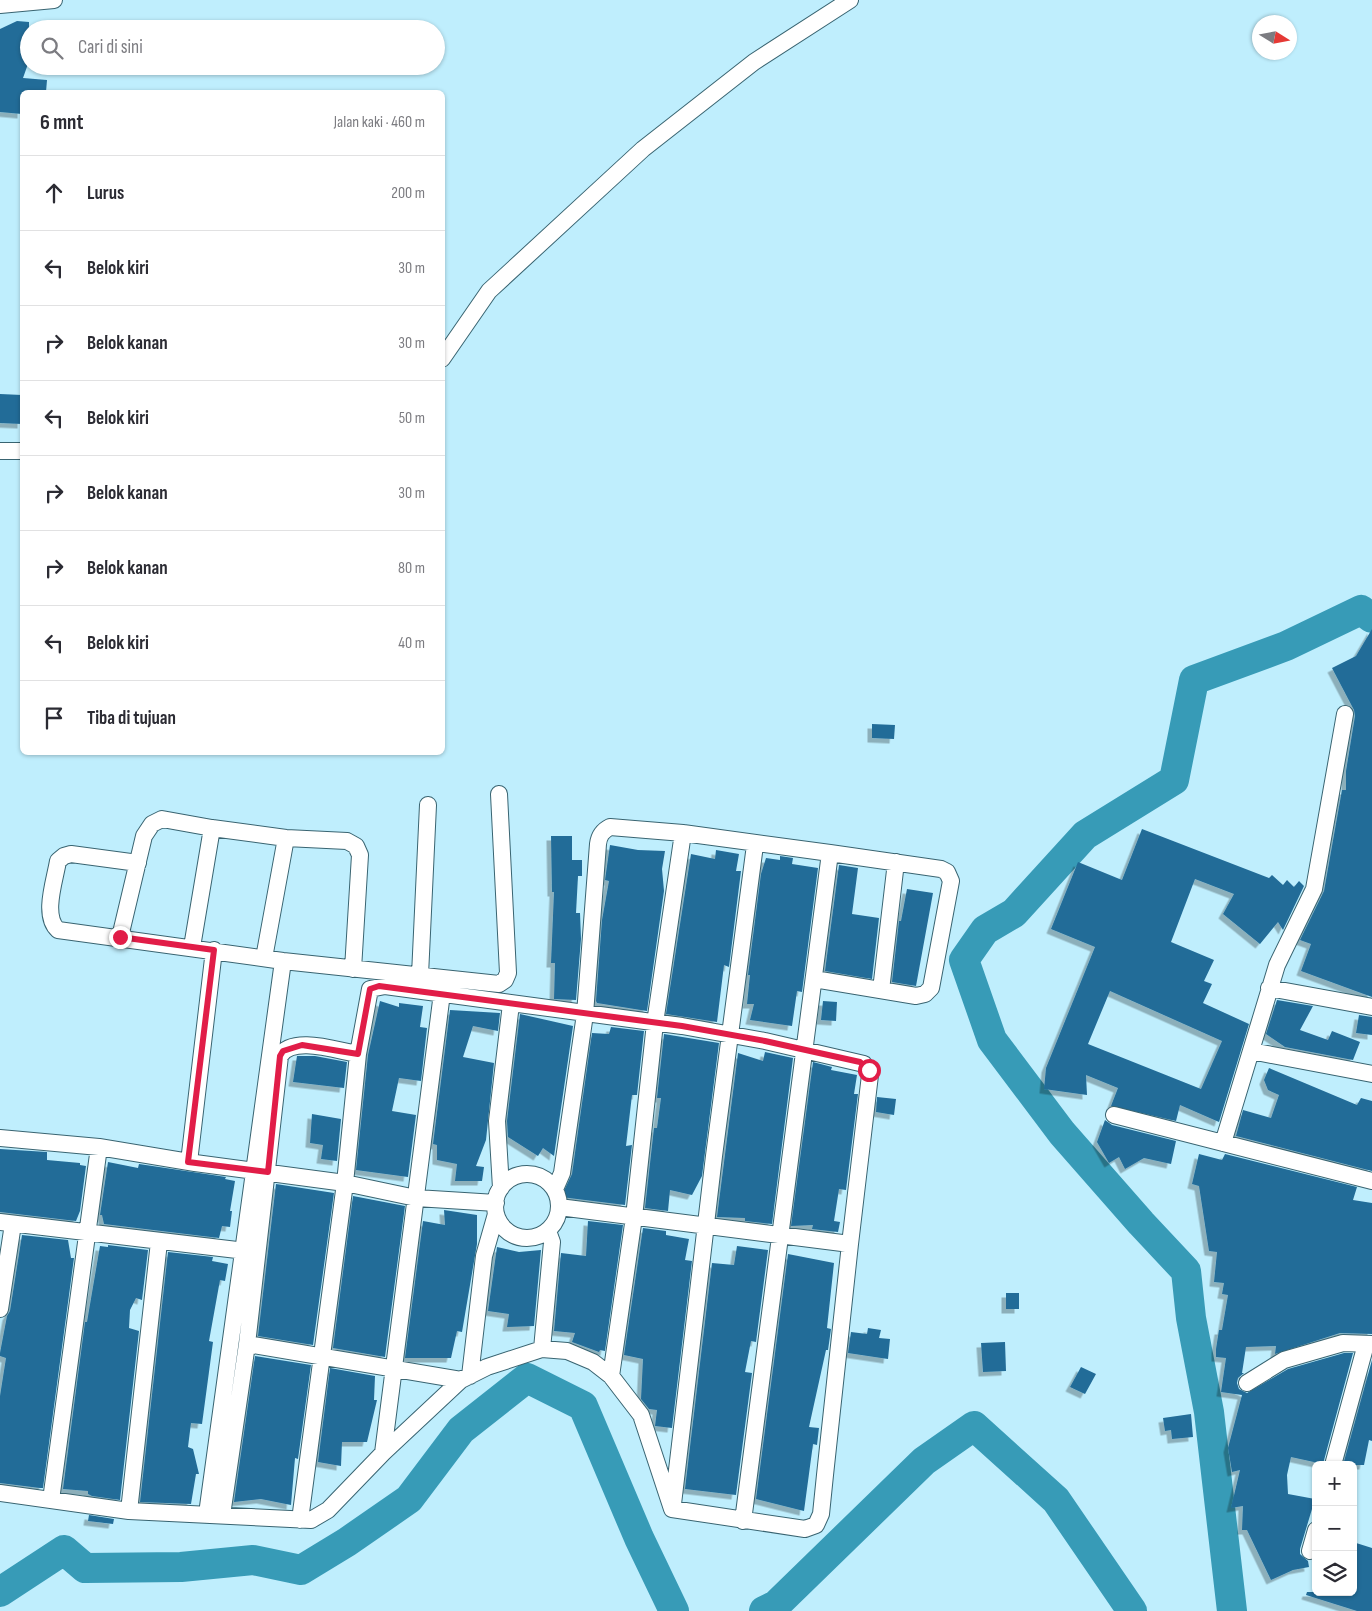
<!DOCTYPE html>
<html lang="id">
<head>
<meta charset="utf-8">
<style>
	:root { --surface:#fff; --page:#f7f7f7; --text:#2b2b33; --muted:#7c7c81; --line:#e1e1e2 }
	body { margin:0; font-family:"Sofia Sans Condensed",sans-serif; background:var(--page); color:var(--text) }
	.controls { position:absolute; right:15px; bottom:15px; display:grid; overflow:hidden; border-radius:8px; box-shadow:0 1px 4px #0004 }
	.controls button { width:45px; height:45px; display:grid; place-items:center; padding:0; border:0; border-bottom:1px solid var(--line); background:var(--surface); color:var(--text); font:25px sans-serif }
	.compass { position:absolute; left:1252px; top:15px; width:45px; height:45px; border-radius:50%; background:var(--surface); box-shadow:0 1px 4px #0004; rotate:101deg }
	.stop { position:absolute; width:15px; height:15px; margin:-11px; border:4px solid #e11d48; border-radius:50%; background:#fff }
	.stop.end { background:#e11d48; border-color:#fff; box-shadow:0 1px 5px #0008 }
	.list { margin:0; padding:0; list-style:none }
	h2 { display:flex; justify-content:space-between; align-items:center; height:65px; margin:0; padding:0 20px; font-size:21px }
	h2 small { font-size:16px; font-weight:400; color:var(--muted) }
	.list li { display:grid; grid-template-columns:32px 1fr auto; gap:15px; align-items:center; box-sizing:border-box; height:75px; padding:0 20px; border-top:1px solid var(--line) }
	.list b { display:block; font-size:19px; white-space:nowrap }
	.list em { font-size:16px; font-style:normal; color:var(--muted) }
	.icon { flex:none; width:28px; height:28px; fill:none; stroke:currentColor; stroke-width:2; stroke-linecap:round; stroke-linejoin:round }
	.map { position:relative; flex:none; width:1372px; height:1611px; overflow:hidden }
	.search { position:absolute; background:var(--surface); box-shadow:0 1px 4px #0004; left:20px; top:20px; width:425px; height:55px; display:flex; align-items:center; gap:12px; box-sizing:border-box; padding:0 18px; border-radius:28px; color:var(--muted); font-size:19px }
	.panel { position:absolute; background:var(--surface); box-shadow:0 1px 4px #0004; left:20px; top:90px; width:425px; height:665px; border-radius:8px }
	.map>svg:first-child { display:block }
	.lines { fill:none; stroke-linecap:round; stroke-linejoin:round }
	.river { stroke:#379bb7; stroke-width:30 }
	.building { fill:#226c98; fill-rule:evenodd; filter:url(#shadow) }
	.street-casing { stroke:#396471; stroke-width:18 }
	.street { stroke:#fff; stroke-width:16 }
	.route { stroke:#e11d48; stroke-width:6 }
</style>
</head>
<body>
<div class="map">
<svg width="1372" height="1611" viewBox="0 0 1372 1611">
	<defs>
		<filter id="shadow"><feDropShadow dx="-4.5" dy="4.5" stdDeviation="0" flood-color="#0004"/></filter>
	</defs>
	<rect width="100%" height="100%" fill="#bfeefd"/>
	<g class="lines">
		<path class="river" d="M0,1592L64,1550L85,1568L181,1567L253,1560L301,1570L347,1542L409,1499L461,1430L527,1378L583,1406L639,1538L674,1611
			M764,1611L776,1605L924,1461L974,1426L1056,1500L1132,1611
			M1232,1611L1209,1412L1191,1318L1186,1271L1141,1223L1062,1133L992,1040L964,960L985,930L1014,913L1085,835L1174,780L1194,680L1286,646L1361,610L1372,618"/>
	</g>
	<path class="building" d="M17,21L29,22V61L23,78L47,80L46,92H22V114L0,112V29Z
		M0,394L22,395V424L0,423Z
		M1372,629V997L1301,971L1311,944L1300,940L1324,891L1342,790H1346V771L1355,716L1354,710L1332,668L1356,656Z
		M872,724L895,725L894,739L872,738Z
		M1142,829L1269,878L1272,875L1283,885L1287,880L1294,887L1299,881L1304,886L1283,930L1278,922L1260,944L1223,914L1234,894L1195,879L1171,942L1214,960L1204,981L1212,984L1203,1003L1249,1024L1219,1122L1180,1105L1176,1121L1111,1106L1118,1088L1086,1075L1087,1095L1044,1089L1046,1068L1095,947L1051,929L1078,862L1122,880ZM1110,991L1222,1041L1201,1089L1088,1044Z
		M551,836H572V860H582V876H578L576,913H580L581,939L576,1000L554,999L555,963H551L554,892H552Z
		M610,845L638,850L665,851L662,869L664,891L647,1011L597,1003L596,1001L602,920L609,881L605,880Z
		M716,850L739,854L736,871H741L729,967L724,965L717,1022L666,1014L691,854L715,859Z
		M780,856L793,858L792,864L818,868L802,992L797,991L792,1026L750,1020L754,1004H747L750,975H748L761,874L766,858L780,860Z
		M839,865L858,868L852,914L879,918L872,979L825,971Z
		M907,889L933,893L916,986L892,982L899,921H901Z
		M1277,1000L1313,1006L1300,1030L1328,1040L1332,1031L1360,1042L1353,1060L1285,1047L1266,1034Z
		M380,1001L399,1007V1003L423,1006L420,1027L427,1028L421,1081L399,1078L392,1111L416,1115L408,1177L356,1170L368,1055Z
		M823,1001L837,1002L836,1021L821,1020Z
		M450,1010L500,1013L498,1031L473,1026L463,1057L494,1063L486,1140L476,1166L484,1167L482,1181H455L457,1164L437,1160V1145L433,1144Z
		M520,1014L573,1026L554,1156L543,1148L538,1156L508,1137L507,1121Z
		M1359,1015L1372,1017V1035L1356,1033Z
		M611,1027L644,1031L637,1095H632L626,1146L632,1145L625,1205L561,1197L572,1174L592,1033L609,1034Z
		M664,1034L719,1043L702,1176L692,1195L670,1190L668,1211L645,1208L654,1128H657L661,1098H657Z
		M765,1052L793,1058L772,1224L745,1221V1218L717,1217L738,1053L763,1061Z
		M297,1056H315L347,1062L344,1088L293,1082Z
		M813,1062L832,1067L831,1070L857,1075L854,1094H858L846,1190L839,1189L834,1221L840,1222L838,1232L812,1229L813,1225L791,1226Z
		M1269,1068L1357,1105L1361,1098L1372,1101V1171L1236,1136L1243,1110L1271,1118L1279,1095L1268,1090L1264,1080Z
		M877,1097L896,1099L894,1115L876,1112Z
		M312,1114L341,1119L337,1161L321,1159L323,1145L310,1143Z
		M1105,1120L1112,1125L1176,1141L1171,1164L1144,1158L1125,1169L1119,1157L1109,1163L1097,1142Z
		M0,1149L47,1152V1160L80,1163V1165L86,1166L80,1211L76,1221L0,1212Z
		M1199,1154L1222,1160L1225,1154L1357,1187L1353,1200L1372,1203V1334L1340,1333L1275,1354L1276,1346L1246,1347L1242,1373H1244L1238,1378L1237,1383L1239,1389L1247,1393L1288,1369L1344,1353H1353L1323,1464L1291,1457L1287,1475L1288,1494L1315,1499L1300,1549V1554L1308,1561L1309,1567L1293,1570L1271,1580L1247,1530H1242L1243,1506L1231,1508L1240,1470L1232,1472L1228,1448L1242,1395L1221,1392L1226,1358L1216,1357V1349L1219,1330H1222L1228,1295L1222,1294L1224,1283L1214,1282L1217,1252L1209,1251L1199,1186L1192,1184Z
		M108,1162L138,1168L139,1164L226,1177L225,1179L235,1181L230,1211H232L230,1227L222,1226L219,1238L104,1224L102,1215H100Z
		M276,1184L334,1193L313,1345L258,1336Z
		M353,1196L405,1206L385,1357L333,1348Z
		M444,1210L477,1215V1244L462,1332L457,1331L451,1358H405L423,1221L445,1225Z
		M588,1221L623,1225L605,1351L600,1350L599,1352L572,1342L575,1333L554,1331L561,1253L586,1256Z
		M643,1228L666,1231V1235L689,1239L685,1260L692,1261L672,1428L655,1426L657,1410L649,1409L641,1399L643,1359L624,1355Z
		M22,1235L68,1240L71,1258H74L43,1488H40L0,1483V1396L6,1358L0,1356V1353L7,1316L10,1311Z
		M108,1245L148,1250L142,1300L136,1298L130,1310L129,1328L139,1331L120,1500L92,1496L88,1494V1491L63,1489L85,1322H87L100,1246L108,1247Z
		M737,1246L768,1250L756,1342L751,1341L745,1372L752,1373L736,1495L685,1489L712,1263L734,1265Z
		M497,1247L519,1252L541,1250L534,1326L507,1327L509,1314L488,1311Z
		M168,1252L213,1257L212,1261L228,1264L225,1281L220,1280L209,1341L213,1342L202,1424L191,1423L188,1447L193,1449L199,1474H196L191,1504L140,1502Z
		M788,1254L834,1263L827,1328L831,1329L828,1350H826L809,1427L819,1428L817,1445L813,1444L804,1511L756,1499Z
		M1006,1293H1019V1309H1006Z
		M868,1328L881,1330L879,1338L890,1339L888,1359L848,1353L851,1332L867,1334Z
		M1005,1342L1006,1371L983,1372L981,1343Z
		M255,1356L311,1365L298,1459L295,1458L291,1505L261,1499L234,1502Z
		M1372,1360V1441L1369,1440L1364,1465H1343Z
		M1081,1367L1096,1374L1085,1394L1070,1387Z
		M330,1368L375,1376L374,1400H377L367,1442H342L341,1466L318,1462Z
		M1191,1414L1193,1437L1172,1439L1171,1430L1165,1431L1163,1418Z
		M89,1515L114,1519L113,1524L88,1521Z
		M1353,1542L1372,1548V1611H1357L1306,1595L1307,1592H1353Z"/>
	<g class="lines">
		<defs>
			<path id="street" d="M0,5L54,0
				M442,359L489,291L643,149L754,62L850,0
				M0,451H22
				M138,863L71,854L64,856L58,861C55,880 42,916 58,930L283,961L499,984L505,980L508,973L499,794
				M120,937L144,836L152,824L162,819L212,828L286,838L347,841L356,846L360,855L353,969
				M192,947L212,828
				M264,958L286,838
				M420,975L428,805
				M814,979L916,996L925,994L931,988L951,881L947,872L941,869L830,853
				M1269,988L1372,1007
				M881,990L896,862
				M1251,1051L1372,1074
				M1114,1115L1372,1181
				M0,1138L99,1147L195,1163L345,1183L416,1198L496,1203
				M1223,1143L1277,965L1314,889L1345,714
				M189,1162L214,950
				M495 1206a32 32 0 1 1 64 0a32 32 0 1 1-64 0Z
				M501,1188L497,1121L511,1004
				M555,1189L562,1173L585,1014L598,844C599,836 602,831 610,827L683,833L830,853L743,1521
				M0,1222L254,1252
				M0,1309L13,1224
				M247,1344L461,1380
				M542,1349L552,1242L548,1231
				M470,1376L484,1256L496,1214
				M611,1376L634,1217L655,1023L683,833
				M1247,1383L1284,1360L1343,1343L1372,1344
				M383,1453L442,993
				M1333,1465L1366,1344
				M0,1493L129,1511L311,1520L328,1510L383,1453L461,1380L487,1367L542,1349L567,1351L593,1362L611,1376L641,1415L672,1509L805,1529L816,1525L821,1514L825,1475L850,1244L559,1207
				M51,1500L99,1147
				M673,1504L714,1156L755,845
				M129,1511L159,1242
				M207,1514L283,961
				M222,1515L247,1344L280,1056C292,1035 338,1051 358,1054
				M300,1520L345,1183L358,1054L370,989L385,986L682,1026L765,1041L864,1064L870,1075L850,1244
				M1310,1551L1316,1530"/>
		</defs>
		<use href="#street" class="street-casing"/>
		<use href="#street" class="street"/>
	</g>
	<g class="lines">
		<path class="route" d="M120,937L214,950L188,1162L268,1172L280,1056L283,1051L302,1045L358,1054L370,989L379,986L682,1026L765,1041L860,1062L869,1070"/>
	</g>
</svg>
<div class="controls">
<button>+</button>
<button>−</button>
<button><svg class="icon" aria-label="layers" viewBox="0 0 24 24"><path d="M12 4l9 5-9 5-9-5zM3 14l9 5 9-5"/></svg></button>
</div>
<svg class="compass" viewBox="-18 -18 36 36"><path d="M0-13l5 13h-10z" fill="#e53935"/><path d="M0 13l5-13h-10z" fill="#7c7c81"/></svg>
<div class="stop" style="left:869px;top:1070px"></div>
<div class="stop end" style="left:120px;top:937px"></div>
<div class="search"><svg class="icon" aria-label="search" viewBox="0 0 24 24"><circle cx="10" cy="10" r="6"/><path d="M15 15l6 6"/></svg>Cari di sini</div>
<section class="panel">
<h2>6 mnt<small>Jalan kaki · 460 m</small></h2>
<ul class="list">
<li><svg class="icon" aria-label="ahead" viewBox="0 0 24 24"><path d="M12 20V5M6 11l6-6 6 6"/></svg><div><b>Lurus</b></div><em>200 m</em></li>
<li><svg class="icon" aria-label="left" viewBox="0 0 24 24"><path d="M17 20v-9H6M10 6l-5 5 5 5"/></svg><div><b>Belok kiri</b></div><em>30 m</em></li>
<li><svg class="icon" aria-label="right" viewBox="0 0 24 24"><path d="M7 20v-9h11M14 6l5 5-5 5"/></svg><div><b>Belok kanan</b></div><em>30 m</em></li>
<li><svg class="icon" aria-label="left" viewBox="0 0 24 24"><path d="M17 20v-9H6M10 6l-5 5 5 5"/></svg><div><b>Belok kiri</b></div><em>50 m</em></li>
<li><svg class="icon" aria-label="right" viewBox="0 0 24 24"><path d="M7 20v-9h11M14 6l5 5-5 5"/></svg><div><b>Belok kanan</b></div><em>30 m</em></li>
<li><svg class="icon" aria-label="right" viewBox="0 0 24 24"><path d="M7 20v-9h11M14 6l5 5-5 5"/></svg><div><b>Belok kanan</b></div><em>80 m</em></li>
<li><svg class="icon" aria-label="left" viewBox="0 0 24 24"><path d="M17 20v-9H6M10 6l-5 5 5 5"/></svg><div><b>Belok kiri</b></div><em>40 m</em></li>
<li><svg class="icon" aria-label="arrive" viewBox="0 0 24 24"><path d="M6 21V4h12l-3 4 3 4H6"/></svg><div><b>Tiba di tujuan</b></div></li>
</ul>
</section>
</div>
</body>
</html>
